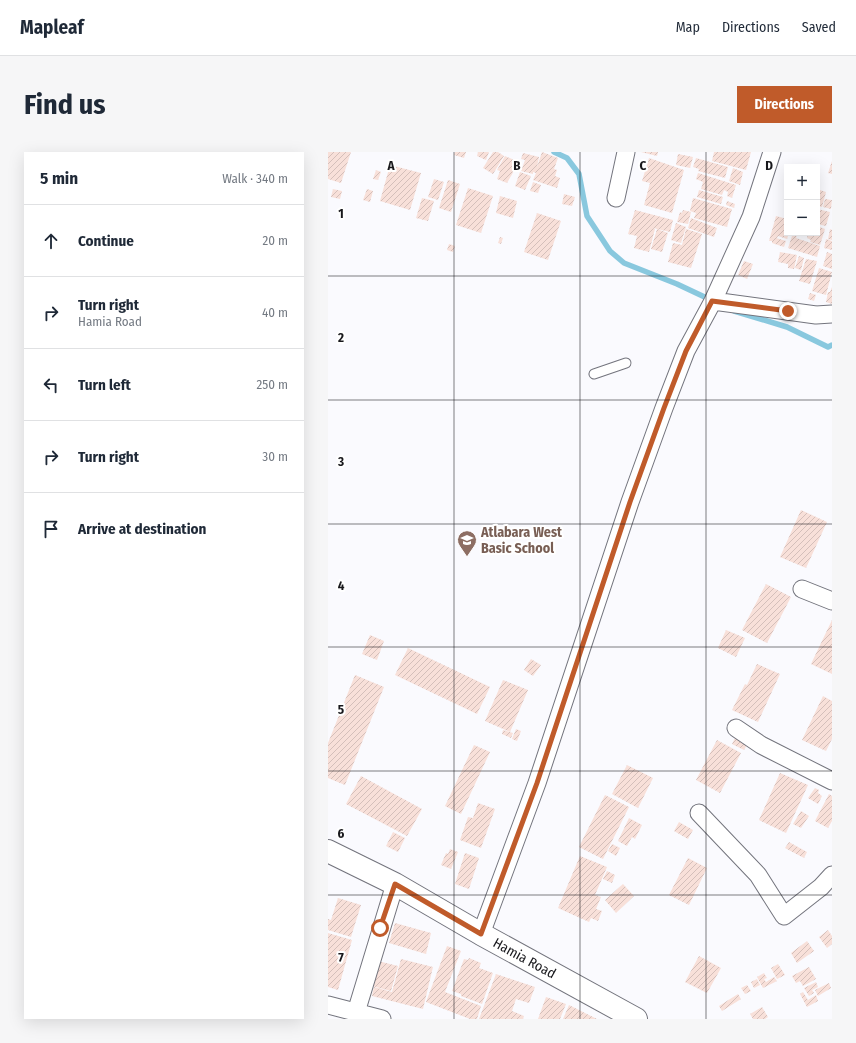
<!DOCTYPE html>
<html lang="en">
<head>
<meta charset="utf-8">
<style>
	:root { --surface:#fff; --page:#f6f6f7; --text:#1f2937; --muted:#747a83; --line:#e0e1e3; --accent:#c05b2a }
	body { margin:0; font-family:"Fira Sans Condensed",sans-serif; background:var(--page); color:var(--text) }
	.controls { position:absolute; right:12px; top:12px; display:grid; overflow:hidden; border-radius:0px; box-shadow:0 4px 16px #0002 }
	.controls button { width:36px; height:36px; display:grid; place-items:center; padding:0; border:0; border-bottom:1px solid var(--line); background:var(--surface); color:var(--text); font:20px sans-serif }
	.stop { position:absolute; width:12px; height:12px; margin:-9px; border:3px solid #c05b2a; border-radius:50%; background:#fff }
	.stop.end { background:#c05b2a; border-color:#fff; box-shadow:0 1px 4px #0008 }
	.list { margin:0; padding:0; list-style:none }
	h2 { display:flex; justify-content:space-between; align-items:center; height:52px; margin:0; padding:0 16px; font-size:17px }
	h2 small { font-size:13px; font-weight:400; color:var(--muted) }
	.list li { display:grid; grid-template-columns:26px 1fr auto; gap:12px; align-items:center; box-sizing:border-box; height:72px; padding:0 16px; border-top:1px solid var(--line) }
	.list b { display:block; font-size:15px; white-space:nowrap }
	.list p { margin:0; font-size:13px; white-space:nowrap; color:var(--muted) }
	.list em { font-size:13px; font-style:normal; color:var(--muted) }
	.icon { flex:none; width:22px; height:22px; fill:none; stroke:currentColor; stroke-width:2; stroke-linecap:round; stroke-linejoin:round }
	.map { position:relative; flex:none; width:504px; height:867px; overflow:hidden; border-radius:0px }
	header { display:flex; align-items:center; gap:24px; box-sizing:border-box; height:56px; padding:0 20px; background:var(--surface); border-bottom:1px solid var(--line) }
	header strong { font-size:19px }
	nav { display:flex; gap:22px; margin-inline-start:auto; font-size:14px }
	.intro { display:flex; align-items:center; justify-content:space-between; box-sizing:border-box; height:96px; padding:0 24px }
	h1 { margin:0; font-size:28px }
	.button { padding:10px 18px; border-radius:0px; background:var(--accent); color:#fff; font-size:14px; font-weight:700 }
	main { display:flex; gap:24px; padding:0 24px }
	aside { flex:1; background:var(--surface); border-radius:0px; box-shadow:0 4px 16px #0002 }
	.map>svg:first-child { display:block }
	.lines { fill:none; stroke-linecap:round; stroke-linejoin:round }
	.stream { stroke:#89c8de; stroke-width:5.5 }
	.building { fill:url(#building-hatch) }
	.service-casing { stroke:#73747d; stroke-width:11 }
	.minor-casing { stroke:#73747d; stroke-width:19 }
	.secondary-casing { stroke:#73747d; stroke-width:24 }
	.service { stroke:#fff; stroke-width:9 }
	.minor { stroke:#fff; stroke-width:17 }
	.secondary { stroke:#fff; stroke-width:22 }
	.route { stroke:#c05b2a; stroke-width:5 }
	.grid { fill:none; stroke:#18181c; stroke-width:1; stroke-opacity:0.55 }
	.labels { text-anchor:middle; dominant-baseline:central; stroke-width:4; stroke-linejoin:round; paint-order:stroke }
	.education-label { font-size:14px; font-weight:bold; fill:#785e54; stroke:#fff; text-anchor:start }
	.street-label { font-size:14px; fill:#18181c; stroke:#fff }
	.grid-label { font-size:13px; text-anchor:middle; font-weight:bold; fill:#18181c; stroke:#fff; stroke-width:4; stroke-linejoin:round; paint-order:stroke }
</style>
</head>
<body>
<header>
<strong>Mapleaf</strong>
<nav><a>Map</a><a>Directions</a><a>Saved</a></nav>
</header>
<div class="intro"><h1>Find us</h1><a class="button">Directions</a></div>
<main>
<aside>
<h2>5 min<small>Walk · 340 m</small></h2>
<ul class="list">
<li><svg class="icon" aria-label="ahead" viewBox="0 0 24 24"><path d="M12 20V5M6 11l6-6 6 6"/></svg><div><b>Continue</b></div><em>20 m</em></li>
<li><svg class="icon" aria-label="right" viewBox="0 0 24 24"><path d="M7 20v-9h11M14 6l5 5-5 5"/></svg><div><b>Turn right</b><p>Hamia Road</p></div><em>40 m</em></li>
<li><svg class="icon" aria-label="left" viewBox="0 0 24 24"><path d="M17 20v-9H6M10 6l-5 5 5 5"/></svg><div><b>Turn left</b></div><em>250 m</em></li>
<li><svg class="icon" aria-label="right" viewBox="0 0 24 24"><path d="M7 20v-9h11M14 6l5 5-5 5"/></svg><div><b>Turn right</b></div><em>30 m</em></li>
<li><svg class="icon" aria-label="arrive" viewBox="0 0 24 24"><path d="M6 21V4h12l-3 4 3 4H6"/></svg><div><b>Arrive at destination</b></div></li>
</ul>
</aside>
<div class="map">
<svg width="504" height="867" viewBox="0 0 504 867">
	<defs>
		<pattern id="building-hatch" width="6" height="6" patternUnits="userSpaceOnUse"><rect width="6" height="6" fill="#f8e0d9"/><path d="M-1 1l2-2M0 6l6-6M5 7l2-2" fill="none" stroke="#d4bfba"/></pattern>
	</defs>
	<rect width="100%" height="100%" fill="#fafafe"/>
	<g class="lines">
		<path class="stream" d="M226,0L239,6L251,22L259,64L282,99L296,111L349,132L383,148
			M406,159L459,175L500,195L504,193"/>
	</g>
	<path class="building" d="M0,0H23L13,31L0,27Z
		M127,0H138L136,6L126,3Z
		M150,0H161L158,8L149,4Z
		M165,0H170L176,4L165,22L155,16Z
		M214,0L230,6L226,17L229,18L227,24L232,26L229,36L205,28L208,21L205,20V22L193,19L197,8L193,7L195,1L211,5L209,15Z
		M313,0H330L329,4Z
		M386,0H423L418,18L384,9Z
		M350,2L365,5L362,16L348,13Z
		M177,4L191,10L179,31L169,27L172,19L169,18Z
		M321,6L356,18L344,61L316,53L322,31L314,29Z
		M368,6L400,15L397,26L370,19L371,17L365,15Z
		M504,9V22L500,21Z
		M62,13L93,21L82,58L52,49Z
		M405,16L415,20L412,33L401,29Z
		M48,18L53,20L50,28L45,27Z
		M192,20L203,24L197,38L187,34Z
		M370,21L408,33L404,46L399,44L400,40L396,38L394,43L373,37L375,30L368,27Z
		M106,27L116,30L110,48L100,45Z
		M120,28L132,32L123,60L111,56Z
		M205,30L213,33L210,41L202,39Z
		M140,36L165,44L153,81L128,73Z
		M5,37L14,39L12,47L3,45Z
		M39,37L45,39L42,50L35,48Z
		M489,37L498,40L494,55L489,54Z
		M371,38L395,45L393,52L369,45Z
		M236,42L247,45L244,54L234,52Z
		M172,44L189,49L185,66L168,61Z
		M94,46L106,49L100,69L88,66Z
		M365,46L404,57L399,75L366,66L368,61L362,59Z
		M497,47L504,48L503,57L495,55Z
		M399,49L407,52L406,56L398,53Z
		M489,57L502,60L498,74L489,72L491,64H489Z
		M307,58L345,68L342,80L325,76L327,77L321,100L306,96L309,84L300,82Z
		M355,58L363,60L360,72L349,70L352,60L354,61Z
		M209,61L233,69L220,108L196,100Z
		M448,64L459,67V81H461L459,87L450,84L449,86L445,85L458,89L456,95L444,91V89H441Z
		M363,66L389,76L386,85L360,76Z
		M348,71L358,75L353,91L343,88Z
		M489,74L497,77L492,93L482,90L483,88L479,86L480,81H489Z
		M329,77L340,81L334,100L323,97Z
		M358,77L374,82L363,116L340,110L345,91L354,93Z
		M502,77L504,78V88L500,87Z
		M465,81H470L468,86L492,94L489,105L460,96Z
		M172,85L175,86L173,92L170,91Z
		M498,87L504,89V98L496,96Z
		M121,92L127,94L125,100L119,98Z
		M452,100L469,103L466,117L460,116V112L450,110Z
		M499,100L504,102V117L495,114Z
		M471,104L476,106L473,118L467,116Z
		M478,107L489,109L482,132L471,129Z
		M416,109L425,112L419,127L410,123Z
		M491,116L504,120L498,143L484,139Z
		M504,135V152L498,150L500,140H502Z
		M482,141L488,143L486,149L480,147Z
		M473,358L499,370L478,416L452,405Z
		M438,432L463,445L439,491L414,478Z
		M504,468V522L483,512Z
		M398,478L417,486L408,505L390,496Z
		M42,483L56,489L49,508L34,502Z
		M80,496L162,535L149,562L67,523Z
		M203,507L213,513L205,524L196,518Z
		M429,512L452,522L430,570L404,558L417,532L419,533Z
		M27,523L56,535L17,633L0,626V591Z
		M175,528L200,538L182,580L157,569Z
		M495,544L504,549V587L498,599L474,588Z
		M188,577L193,579L189,589L184,587Z
		M175,578L185,581L183,586L174,582Z
		M408,584L420,591L416,598L404,592Z
		M389,588L413,601L392,641L368,628Z
		M146,593L162,600L133,662L117,654Z
		M299,613L325,626L310,656L284,642Z
		M452,621L480,633L458,681L431,668Z
		M33,624L94,657L79,684L18,652Z
		M487,636L491,638L490,641L494,644L490,652L480,646Z
		M501,642L504,644V669L500,676L487,669Z
		M277,643L301,655L275,707L251,695Z
		M150,651L167,657L153,696L132,688L140,665L145,666Z
		M473,659L481,664L473,676L465,672Z
		M301,666L314,673L307,687L304,685L299,694L290,689Z
		M351,670L365,678L360,687L346,679Z
		M65,680L77,686L70,700L58,694Z
		M461,690L479,700L476,706L457,696Z
		M284,692L292,696L288,704L280,699Z
		M122,697L130,700L123,717L113,713L118,701L120,702Z
		M137,701L151,706L141,737L127,732Z
		M252,704L279,715L267,743L273,745L268,757L274,759L270,769L263,766L261,770L230,756Z
		M360,706L379,716L361,753L341,743Z
		M279,719L287,723L284,731L275,727Z
		M295,732L306,744L288,761L277,748Z
		M10,746L33,753L23,785L0,778V767L3,768Z
		M67,771L103,781L98,802L61,791Z
		M500,778L504,784V792L499,796L491,785Z
		M0,781L24,788L10,838L0,835Z
		M479,789L486,799L469,811L463,801Z
		M119,794L133,799L117,840L153,854L149,867H142L98,850Z
		M371,804L393,816L379,841L357,830Z
		M141,806L153,811L151,816L165,821L154,852L133,844V842L124,839L136,807L140,808Z
		M73,807L105,815L95,857L44,844L46,835L64,840Z
		M46,808L70,814L63,839L40,833Z
		M450,812L457,823L449,827L443,816Z
		M481,815L488,827L475,834L472,829L468,831L464,824Z
		M436,821L439,826L436,827L438,830L446,825L449,829L435,836L429,825Z
		M168,822L207,835L201,851L188,847L184,859L196,864L195,867H151Z
		M429,827L432,833L426,836L423,830Z
		M488,830L490,835L484,838L486,841L481,844L476,836Z
		M501,831L503,836L490,844L487,838Z
		M419,833L423,839L417,842L413,836Z
		M475,840L480,848L488,843L490,849L479,855L472,842Z
		M410,842L413,847L394,859L391,854Z
		M218,845L238,852L232,867H210Z
		M241,853L269,867H235Z
		M434,855L440,865L437,867H425L422,862Z"/>
	<g class="lines">
		<defs>
			<path id="service" d="M266,222L298,211"/>
			<path id="minor" d="M288,46L298,0
				M385,149L488,163L504,162
				M474,437L504,449
				M408,576L433,593L504,629
				M371,661L430,723L456,764L493,735L504,723
				M153,782L209,631L302,350L336,256L358,199L385,149L423,65L444,0
				M0,853L54,867
				M26,867L67,732"/>
			<g id="secondary">
				<path id="s1" d="M0,699L67,732L153,782L308,867"/>
			</g>
		</defs>
		<use href="#service" class="service-casing"/>
		<use href="#minor" class="minor-casing"/>
		<use href="#secondary" class="secondary-casing"/>
		<use href="#service" class="service"/>
		<use href="#minor" class="minor"/>
		<use href="#secondary" class="secondary"/>
	</g>
	<g class="lines">
		<path class="route" d="M52,776L67,732L153,782L209,631L302,350L336,256L358,199L384,149L460,159"/>
	</g>
	<path class="grid" d="M126,0V867M252,0V867M378,0V867M0,124H504M0,248H504M0,372H504M0,495H504M0,619H504M0,743H504"/>
	<defs>
		<symbol id="school-pin" viewBox="-11 -11 22 30"><path d="M0 17L-7.5 6A9.5 9.5 0 1 1 7.5 6Z" fill="#8d6e63" stroke="#fff"/><path d="M0-5L7-2L0 1L-7-2ZM-4 1L0 2.5L4 1V4Q0 6-4 4Z" fill="#fff"/></symbol>
	</defs>
	<g fill-rule="evenodd">
		<use href="#school-pin" x="128" y="377" width="22" height="30"/>
	</g>
	<g class="labels">
		<g class="education-label">
			<text x="153" y="380">Atlabara West<tspan x="153" dy="16">Basic School</tspan></text>
		</g>
		<g class="street-label">
			<text stroke="none"><textPath href="#s1" startOffset="224">Hamia Road</textPath></text>
		</g>
	</g>
	<g class="grid-label">
		<text x="63" y="18">A</text>
		<text x="189" y="18">B</text>
		<text x="315" y="18">C</text>
		<text x="441" y="18">D</text>
		<text x="13" y="66">1</text>
		<text x="13" y="190">2</text>
		<text x="13" y="314">3</text>
		<text x="13" y="438">4</text>
		<text x="13" y="562">5</text>
		<text x="13" y="686">6</text>
		<text x="13" y="810">7</text>
	</g>
</svg>
<div class="controls">
<button>+</button>
<button>−</button>
</div>
<div class="stop" style="left:52px;top:776px"></div>
<div class="stop end" style="left:460px;top:159px"></div>
</div>
</main>
</body>
</html>
